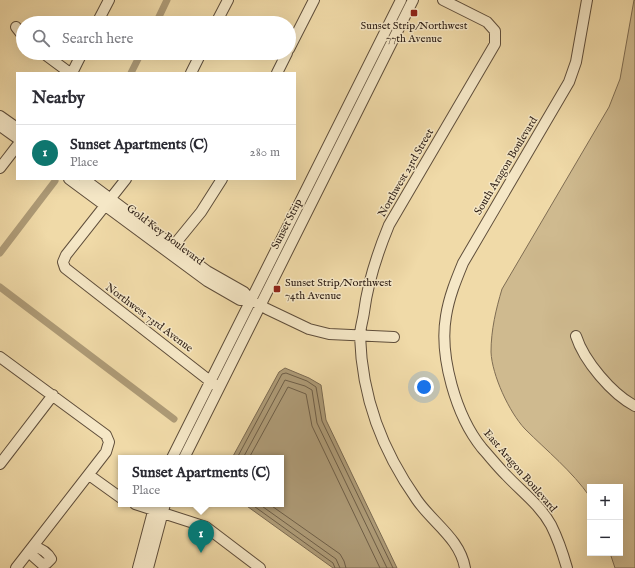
<!DOCTYPE html>
<html lang="en">
<head>
<meta charset="utf-8">
<style>
	:root { --surface:#fff; --page:#f2f2f3; --text:#2b2b33; --muted:#7c7c81; --line:#e1e1e2; --accent:#0f766e }
	body { margin:0; font-family:"IM FELL English",serif; background:var(--page); color:var(--text) }
	.controls { position:absolute; right:12px; bottom:12px; display:grid; overflow:hidden; border-radius:0px; box-shadow:0 4px 16px #0002 }
	.controls button { width:36px; height:36px; display:grid; place-items:center; padding:0; border:0; border-bottom:1px solid var(--line); background:var(--surface); color:var(--text); font:20px sans-serif }
	.you { position:absolute; left:424px; top:387px; width:14px; height:14px; margin:-10px; border:3px solid #fff; border-radius:50%; background:#1a73e8; box-shadow:0 0 0 6px #1a73e833 }
	.badge { display:grid; place-items:center; width:26px; height:26px; border-radius:50%; background:var(--accent); color:#fff; font-size:13px; font-weight:700 }
	.pin { position:absolute; translate:-50% -33px; filter:drop-shadow(0 1px 2px #0008) }
	.pin::after { content:''; position:absolute; top:21px; width:14px; height:12px; background:inherit; clip-path:polygon(0 0,100% 0,50% 100%) }
	.popup { position:absolute; left:118px; top:455px; width:166px; height:52px; box-sizing:border-box; display:grid; place-content:center; border-radius:0px; background:var(--surface); filter:drop-shadow(0 1px 3px #0005); font-size:13px; white-space:nowrap; color:var(--muted) }
	.popup b { font-size:15px; color:var(--text) }
	.popup::after { content:''; position:absolute; left:50%; top:100%; margin-left:-8px; border:8px solid transparent; border-top-color:var(--surface) }
	.list { margin:0; padding:0; list-style:none }
	h2 { display:flex; justify-content:space-between; align-items:center; height:52px; margin:0; padding:0 16px; font-size:17px }
	h2 small { font-size:13px; font-weight:400; color:var(--muted) }
	.list li { display:grid; grid-template-columns:26px 1fr auto; gap:12px; align-items:center; box-sizing:border-box; height:56px; padding:0 16px; border-top:1px solid var(--line) }
	.list b { display:block; font-size:15px; white-space:nowrap }
	.list p { margin:0; font-size:13px; white-space:nowrap; color:var(--muted) }
	.list em { font-size:13px; font-style:normal; color:var(--muted) }
	.icon { flex:none; width:22px; height:22px; fill:none; stroke:currentColor; stroke-width:2; stroke-linecap:round; stroke-linejoin:round }
	.map { position:relative; flex:none; width:635px; height:568px; overflow:hidden }
	.search { position:absolute; background:var(--surface); box-shadow:0 4px 16px #0002; left:16px; top:16px; width:280px; height:44px; display:flex; align-items:center; gap:10px; box-sizing:border-box; padding:0 14px; border-radius:22px; color:var(--muted); font-size:15px }
	.panel { position:absolute; background:var(--surface); box-shadow:0 4px 16px #0002; left:16px; top:72px; width:280px; height:108px; border-radius:0px }
	.map>svg:first-child { display:block }
	.green { fill:#cfba8f; stroke:#7f6d53 }
	.water { fill:#ae9b77; stroke:#7b6a51 }
	.lines { fill:none; stroke-linecap:round; stroke-linejoin:round }
	.shore { stroke:#6e5e47; stroke-width:1 }
	.canal { stroke:#ae9b77; stroke-width:7 }
	.minor-casing { stroke:#5f4e3b; stroke-width:12 }
	.minor { stroke:#f5e7c6; stroke-width:10 }
	.poi-dot { fill:#8f2418; stroke:#f5e7c6; stroke-width:1.5 }
	.labels { text-anchor:middle; dominant-baseline:central; stroke-width:3; stroke-linejoin:round; paint-order:stroke }
	.poi-label { font-size:11px; fill:#2f2017; stroke:#f5e7c6 }
	.street-label { font-size:11px; fill:#2f2017; stroke:#f5e7c6 }
</style>
</head>
<body>
<div class="map">
<svg width="635" height="568" viewBox="0 0 635 568">
	<rect width="100%" height="100%" fill="#f0daa8"/>
	<filter id="stains"><feTurbulence type="fractalNoise" baseFrequency=".005" numOctaves="4"/><feColorMatrix values="0 0 0 0 .2 0 0 0 0 .09 0 0 0 0 .02 0 0 0 .5 -.17"/></filter>
	<radialGradient id="worn" r=".72"><stop offset=".6" stop-color="#630" stop-opacity="0"/><stop offset="1" stop-color="#630" stop-opacity=".3"/></radialGradient>
	<path class="green" d="M634,0H635V568H615L610,553H620V487H590V497C572,471 547,451 525,429C509,412 492,375 491,352C491,330 496,309 502,289L609,107L620,79Z"/>
	<path class="water" d="M285,368L309,378L321,385L326,420L397,568H333L244,504H281V458H232L279,372Z"/>
	<g class="lines">
		<path class="shore" d="M237,458L282,374L286,373L307,381L316,387L322,421L393,568
			M243,458L285,380L305,386L312,390L317,423L387,568
			M249,458L288,387L306,394L312,426L380,568
			M251,504L333,563L335,568
			M259,504L336,559L340,568
			M269,504L340,554L344,561L346,568"/>
		<path class="canal" d="M156,23L167,0
			M131,73L141,53
			M0,253L55,181
			M0,287L174,419"/>
		<defs>
			<path id="minor" d="M443,0L487,22L495,31V44L389,225C377,254 368,281 364,312C363,320 360,328 360,336C362,398 382,450 417,500C433,523 460,539 465,568
				M97,23L109,0
				M216,23L228,0
				M16,27L23,36
				M289,49L314,0
				M43,53L70,73
				M72,73L82,53
				M191,73L201,53
				M277,73L287,53
				M0,116L17,128
				M0,126L17,138
				M0,168L17,146
				M69,179L207,281L240,300H251
				M84,179L207,271L244,292L251,300L267,309L309,329L329,334L394,337
				M126,179L66,255L63,262L65,268L215,385
				M170,250L201,212L222,179
				M576,336C584,361 612,394 635,406
				M0,357L106,435L109,442L106,452L16,568
				M172,458L401,0
				M184,458L413,0
				M0,464L53,395
				M89,475L121,498
				M135,504L206,527L260,568
				M35,547C43,549 47,552 51,559L47,563L42,564L33,556L31,549Z
				M138,568L155,504
				M148,568L165,504
				M567,568C563,554 558,539 551,525C540,505 522,492 506,475C498,467 490,457 482,448C456,416 439,356 446,316C449,297 456,280 463,263L569,82L576,62L587,0"/>
		</defs>
		<use href="#minor" class="minor-casing"/>
		<use href="#minor" class="minor"/>
	</g>
	<g class="poi-dot">
		<rect x="410" y="9" width="8" height="8" rx="2"/>
		<rect x="273" y="285" width="8" height="8" rx="2"/>
	</g>
	<g class="labels">
		<g class="poi-label">
			<text x="414" y="26">Sunset Strip/Northwest<tspan x="414" dy="13">77th Avenue</tspan></text>
			<text x="285" y="283" text-anchor="start">Sunset Strip/Northwest<tspan x="285" dy="13">74th Avenue</tspan></text>
		</g>
		<g class="street-label">
			<text transform="translate(506 166) rotate(-59)">South Aragon Boulevard</text>
			<text transform="translate(406 173) rotate(-60)">Northwest 23rd Street</text>
			<text transform="translate(287 224) rotate(-63)">Sunset Strip</text>
			<text transform="translate(165 235) rotate(37)">Gold Key Boulevard</text>
			<text transform="translate(149 318) rotate(37)">Northwest 73rd Avenue</text>
			<text transform="translate(520 471) rotate(49)">East Aragon Boulevard</text>
		</g>
	</g>
	<rect width="100%" height="100%" filter="url(#stains)"/>
	<rect width="100%" height="100%" fill="url(#worn)"/>
</svg>
<div class="controls">
<button>+</button>
<button>−</button>
</div>
<div class="you"></div>
<div class="pin badge" style="left:201px;top:553px">1</div>
<div class="popup"><b>Sunset Apartments (C)</b>Place</div>
<div class="search"><svg class="icon" aria-label="search" viewBox="0 0 24 24"><circle cx="10" cy="10" r="6"/><path d="M15 15l6 6"/></svg>Search here</div>
<section class="panel">
<h2>Nearby<small></small></h2>
<ul class="list">
<li><span class="badge">1</span><div><b>Sunset Apartments (C)</b><p>Place</p></div><em>280 m</em></li>
</ul>
</section>
</div>
</body>
</html>
